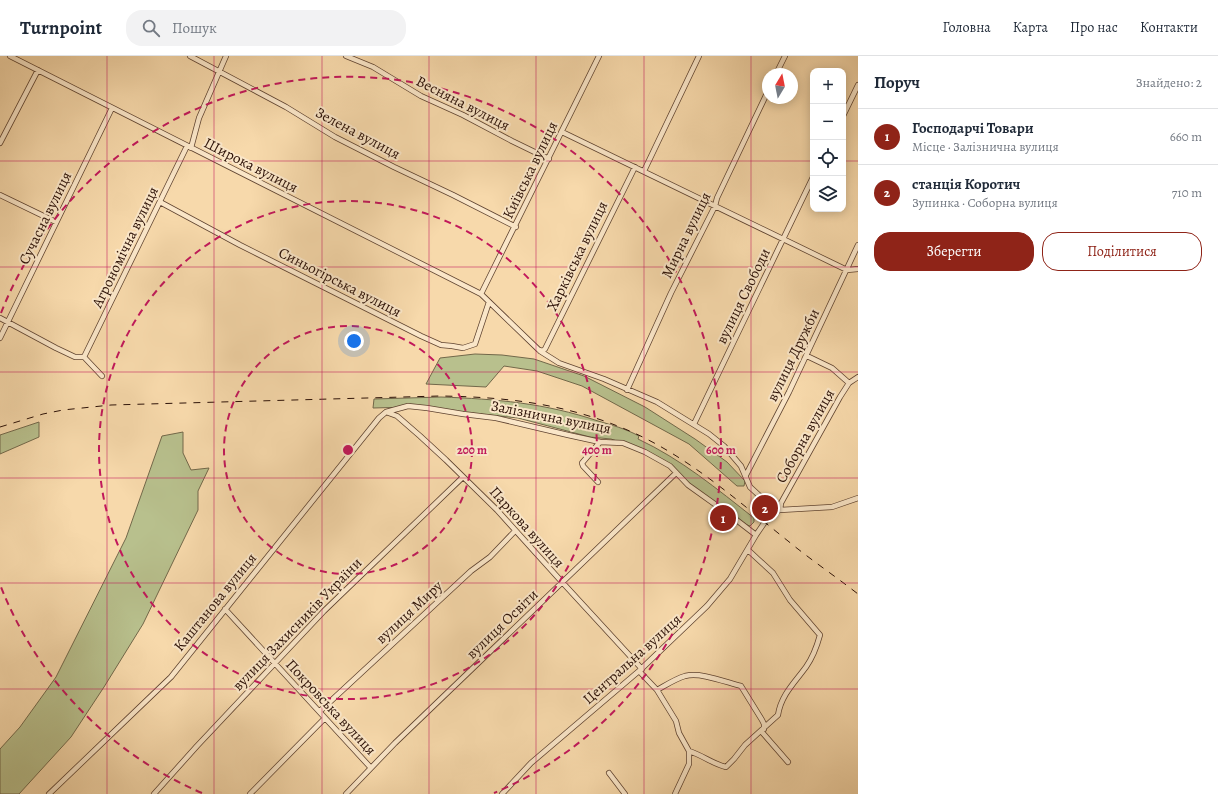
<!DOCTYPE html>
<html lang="uk">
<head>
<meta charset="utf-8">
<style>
	:root { --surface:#fff; --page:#f2f2f3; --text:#1f2937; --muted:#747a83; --line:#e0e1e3; --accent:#8f2418 }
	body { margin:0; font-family:Alegreya,serif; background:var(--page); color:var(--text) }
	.controls { position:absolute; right:12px; top:12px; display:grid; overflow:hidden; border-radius:8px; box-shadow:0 2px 10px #0003 }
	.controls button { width:36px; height:36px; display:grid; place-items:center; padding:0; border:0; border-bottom:1px solid var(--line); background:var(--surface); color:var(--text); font:20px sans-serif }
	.compass { position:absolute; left:762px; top:12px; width:36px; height:36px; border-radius:50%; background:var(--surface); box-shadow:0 2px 10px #0003; rotate:10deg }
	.you { position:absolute; left:354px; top:285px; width:14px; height:14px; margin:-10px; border:3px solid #fff; border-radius:50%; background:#1a73e8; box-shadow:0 0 0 6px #1a73e833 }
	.badge { display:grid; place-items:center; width:26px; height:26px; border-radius:50%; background:var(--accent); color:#fff; font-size:13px; font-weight:700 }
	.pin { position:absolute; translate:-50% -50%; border:2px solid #fff; box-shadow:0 1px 4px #0006 }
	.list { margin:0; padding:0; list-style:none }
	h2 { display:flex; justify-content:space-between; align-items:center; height:52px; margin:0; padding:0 16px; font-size:17px }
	h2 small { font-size:13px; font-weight:400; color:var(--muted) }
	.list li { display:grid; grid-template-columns:26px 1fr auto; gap:12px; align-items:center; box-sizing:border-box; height:56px; padding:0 16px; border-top:1px solid var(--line) }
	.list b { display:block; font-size:15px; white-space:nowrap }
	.list p { margin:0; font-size:13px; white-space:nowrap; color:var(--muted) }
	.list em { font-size:13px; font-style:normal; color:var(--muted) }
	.actions { display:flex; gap:8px; padding:12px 16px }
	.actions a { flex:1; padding:9px 0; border:1px solid var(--accent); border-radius:16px; text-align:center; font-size:14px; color:var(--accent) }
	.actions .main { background:var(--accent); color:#fff }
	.icon { flex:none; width:22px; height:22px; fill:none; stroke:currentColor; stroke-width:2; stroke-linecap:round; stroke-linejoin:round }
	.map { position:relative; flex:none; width:858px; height:738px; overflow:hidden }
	header { display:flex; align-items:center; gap:24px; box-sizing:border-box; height:56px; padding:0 20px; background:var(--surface); border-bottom:1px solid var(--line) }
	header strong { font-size:19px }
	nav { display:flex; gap:22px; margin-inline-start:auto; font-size:14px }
	.search { width:280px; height:36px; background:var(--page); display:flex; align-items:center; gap:10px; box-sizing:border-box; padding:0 14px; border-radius:16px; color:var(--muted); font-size:15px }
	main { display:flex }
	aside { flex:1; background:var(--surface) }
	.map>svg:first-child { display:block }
	.green { fill:#b8c08d; stroke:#72684a }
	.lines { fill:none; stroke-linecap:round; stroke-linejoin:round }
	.minor-casing { stroke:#5f4330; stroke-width:6 }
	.minor { stroke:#fae6c8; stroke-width:4.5 }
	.rail { stroke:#2c1107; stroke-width:1; stroke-dasharray:7 7; stroke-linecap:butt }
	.grid { fill:none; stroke:#c2185b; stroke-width:1; stroke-opacity:0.55 }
	.ring { fill:none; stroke:#c2185b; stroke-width:2; stroke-dasharray:7 5 }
	.labels { text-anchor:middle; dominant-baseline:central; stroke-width:4; stroke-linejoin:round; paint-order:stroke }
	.street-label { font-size:15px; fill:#2c1107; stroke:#fae6c8 }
	.centre { fill:#c2185b; stroke:#fae6c8; stroke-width:2 }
	.ring-label { font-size:12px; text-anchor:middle; font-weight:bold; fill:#c2185b; stroke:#fae6c8; stroke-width:4; stroke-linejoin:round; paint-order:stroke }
</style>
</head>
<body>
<header>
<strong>Turnpoint</strong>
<div class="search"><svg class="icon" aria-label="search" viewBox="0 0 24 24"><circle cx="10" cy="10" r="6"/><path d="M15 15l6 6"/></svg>Пошук</div>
<nav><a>Головна</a><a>Карта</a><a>Про нас</a><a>Контакти</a></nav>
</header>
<main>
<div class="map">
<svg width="858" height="738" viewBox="0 0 858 738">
	<rect width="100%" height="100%" fill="#f7d9ab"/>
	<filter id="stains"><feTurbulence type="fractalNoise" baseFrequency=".005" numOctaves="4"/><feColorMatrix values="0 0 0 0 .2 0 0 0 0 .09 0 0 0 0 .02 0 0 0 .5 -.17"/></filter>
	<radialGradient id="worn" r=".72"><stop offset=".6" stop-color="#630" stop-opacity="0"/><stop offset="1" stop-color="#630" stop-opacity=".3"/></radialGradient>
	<path class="green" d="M475,298L502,299L534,303L584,320L645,351L695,383L727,406L745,425L744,430H737L689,388L582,330L537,315L504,310L486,331L426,328L440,302Z
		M441,341C496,343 545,347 598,365C612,369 626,373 639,380L638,383C681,403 717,433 754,462V466L750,470L747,469L690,429L675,414L635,391L611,383L590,381L518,362L412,351L373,352L374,343Z
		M39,366V381L0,398V379Z
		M183,376V397L191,414L209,412L198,435V454L143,568L104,631L71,681L19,738H0V693L20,671L56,621L126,482L162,380Z"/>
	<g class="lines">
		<defs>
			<path id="minor" d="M10,0L481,238L540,295L559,307L604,323L657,346L709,378L724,390L741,410L750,431L776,455
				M190,0L286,51L335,81L394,111L453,139L516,171
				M346,0L373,11L421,40L463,59L512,85L549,103
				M776,18L785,0
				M843,60L858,29
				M562,76L847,214L858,213
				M0,87L38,14
				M191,92L199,62L226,0
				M644,115L699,0
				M0,139L56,166
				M160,146L240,189L421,280L441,289L452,290L463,292L475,288L489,246
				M481,238L599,0
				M0,262L56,292L75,301H84L102,320
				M0,282L112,52
				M539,294L543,295L545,293L635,111
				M807,300L832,312L849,327
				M84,301L187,90
				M627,334L671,237L715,150L717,142L768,35
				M386,356L397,360L420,380L446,404L497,454L562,526L642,613
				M694,368L813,121
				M746,419L789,336L858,189
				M598,426L583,410L582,407L600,386
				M780,454L781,447L840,341L849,327L858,321
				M225,553L371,712
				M639,615L657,634L676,665L679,677L689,695V708L675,738
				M657,634C666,629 675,623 685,620C701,616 725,626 741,630L762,664L764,668V673
				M320,655L471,515L490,501L515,475
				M761,675L788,706
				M689,695C702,699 713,708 726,711L734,703L745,689L778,659C781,639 795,626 806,611C813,601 817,590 820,579L790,544L773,517L748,494
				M609,717L625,738
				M49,738L171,621L379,362L386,356L408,350L427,352L463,358L496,362L568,379L600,386L623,387L645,396L670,410L688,429L730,459L756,479
				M154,738L197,690L324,555L463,421
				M250,738L325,662
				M346,738L395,687L676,417
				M502,738L531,707L639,615L707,550L730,523L756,479L771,457L780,454L832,451L858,442"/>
		</defs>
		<use href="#minor" class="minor-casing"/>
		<use href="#minor" class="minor"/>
		<path class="rail" d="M0,371L43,358L63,354L111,349L440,340C509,341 568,348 632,376C690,402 739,446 788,485C811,504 835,520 858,538"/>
	</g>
	<path class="grid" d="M107,0V738M214,0V738M322,0V738M429,0V738M536,0V738M644,0V738M751,0V738M0,105H813M843,105H858M0,211H858M0,316H858M0,422H858M0,527H858M0,633H858"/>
	<g class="ring">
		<circle cx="348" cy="394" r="124"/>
		<circle cx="348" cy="394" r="249"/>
		<path d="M202 737A373 373 0 0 1 1 531M1 257A373 373 0 1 1 494 737"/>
	</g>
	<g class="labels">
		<g class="street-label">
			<text transform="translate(463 47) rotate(27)">Весняна вулиця</text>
			<text transform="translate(358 77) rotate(28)">Зелена вулиця</text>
			<text transform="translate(251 109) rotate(27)">Широка вулиця</text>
			<text transform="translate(530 114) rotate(-64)">Київська вулиця</text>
			<text transform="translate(45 162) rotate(-64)">Сучасна вулиця</text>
			<text transform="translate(686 179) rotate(-64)">Мирна вулиця</text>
			<text transform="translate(125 191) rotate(-64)">Агрономічна вулиця</text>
			<text transform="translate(577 200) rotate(-64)">Харківська вулиця</text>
			<text transform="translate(340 226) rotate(27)">Синьогірська вулиця</text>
			<text transform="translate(743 240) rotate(-64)">вулиця Свободи</text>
			<text transform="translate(793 299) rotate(-64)">вулиця Дружби</text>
			<text transform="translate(551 361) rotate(11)">Залізнична вулиця</text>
			<text transform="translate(805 380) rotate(-61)">Соборна вулиця</text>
			<text transform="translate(527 471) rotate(48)">Паркова вулиця</text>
			<text transform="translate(215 546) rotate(-51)">Каштанова вулиця</text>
			<text transform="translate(409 556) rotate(-43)">вулиця Миру</text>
			<text transform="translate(297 568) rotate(-46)">вулиця Захисників України</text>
			<text transform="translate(502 568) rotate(-44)">вулиця Освіти</text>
			<text transform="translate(632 603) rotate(-42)">Центральна вулиця</text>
			<text transform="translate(331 651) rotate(47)">Покровська вулиця</text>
		</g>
	</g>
	<circle cx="348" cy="394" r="6" class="centre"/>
	<g class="ring-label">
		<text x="472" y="398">200 m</text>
		<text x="597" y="398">400 m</text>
		<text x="721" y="398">600 m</text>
	</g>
	<rect width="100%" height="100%" filter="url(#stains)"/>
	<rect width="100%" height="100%" fill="url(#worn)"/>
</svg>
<div class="controls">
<button>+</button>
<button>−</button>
<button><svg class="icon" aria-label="locate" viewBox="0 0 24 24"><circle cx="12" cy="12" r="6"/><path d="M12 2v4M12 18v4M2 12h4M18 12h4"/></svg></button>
<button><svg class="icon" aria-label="layers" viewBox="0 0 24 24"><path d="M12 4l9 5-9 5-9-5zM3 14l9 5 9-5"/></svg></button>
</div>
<svg class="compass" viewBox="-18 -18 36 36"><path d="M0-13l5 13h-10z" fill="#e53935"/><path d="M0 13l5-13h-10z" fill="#747a83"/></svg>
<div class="you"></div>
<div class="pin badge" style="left:723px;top:462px">1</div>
<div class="pin badge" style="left:765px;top:452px">2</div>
</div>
<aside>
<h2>Поруч<small>Знайдено: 2</small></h2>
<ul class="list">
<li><span class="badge">1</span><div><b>Господарчі Товари</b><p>Місце · Залізнична вулиця</p></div><em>660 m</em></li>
<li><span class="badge">2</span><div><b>станція Коротич</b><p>Зупинка · Соборна вулиця</p></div><em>710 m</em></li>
</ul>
<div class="actions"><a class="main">Зберегти</a><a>Поділитися</a></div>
</aside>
</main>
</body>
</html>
